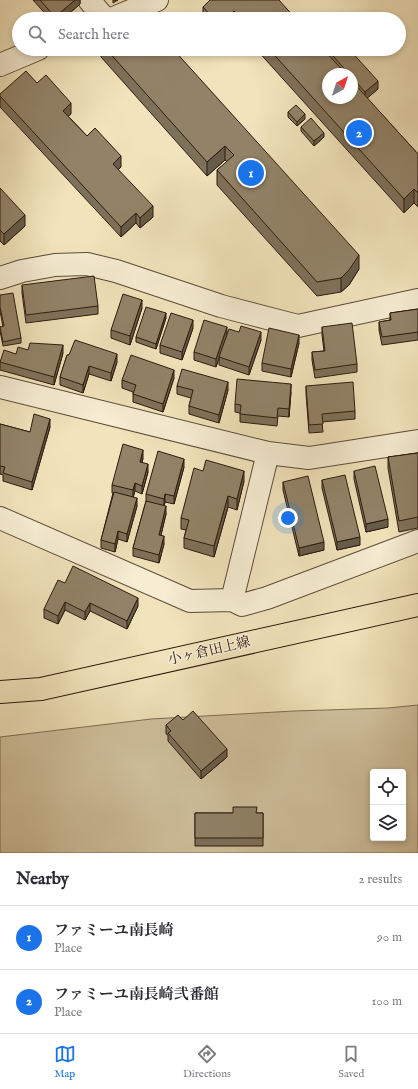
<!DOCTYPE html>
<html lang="en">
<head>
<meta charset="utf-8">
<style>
	:root { --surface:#fff; --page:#f7f7f7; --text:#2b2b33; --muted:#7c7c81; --line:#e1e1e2; --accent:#1a73e8 }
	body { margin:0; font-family:"IM FELL English","Noto Serif JP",serif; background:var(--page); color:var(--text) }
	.controls { position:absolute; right:12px; bottom:12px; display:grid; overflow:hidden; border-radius:4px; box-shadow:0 2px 6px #0003 }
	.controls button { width:36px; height:36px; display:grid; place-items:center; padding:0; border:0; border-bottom:1px solid var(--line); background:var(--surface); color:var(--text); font:20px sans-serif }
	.compass { position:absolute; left:322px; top:68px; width:36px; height:36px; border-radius:50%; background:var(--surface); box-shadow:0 2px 6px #0003; rotate:39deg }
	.you { position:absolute; left:288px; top:518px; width:14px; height:14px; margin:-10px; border:3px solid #fff; border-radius:50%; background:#1a73e8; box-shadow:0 0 0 6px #1a73e833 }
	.badge { display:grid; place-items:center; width:26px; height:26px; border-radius:50%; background:var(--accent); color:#fff; font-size:13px; font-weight:700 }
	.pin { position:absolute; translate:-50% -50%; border:2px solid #fff; box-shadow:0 1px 4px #0006 }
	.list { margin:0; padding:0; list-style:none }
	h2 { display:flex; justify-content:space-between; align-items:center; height:52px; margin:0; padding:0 16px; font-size:17px }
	h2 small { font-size:13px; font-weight:400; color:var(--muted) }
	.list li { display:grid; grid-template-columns:26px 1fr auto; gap:12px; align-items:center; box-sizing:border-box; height:64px; padding:0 16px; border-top:1px solid var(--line) }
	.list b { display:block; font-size:15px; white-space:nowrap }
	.list p { margin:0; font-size:13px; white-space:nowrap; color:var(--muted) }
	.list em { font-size:13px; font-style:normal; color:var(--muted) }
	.icon { flex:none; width:22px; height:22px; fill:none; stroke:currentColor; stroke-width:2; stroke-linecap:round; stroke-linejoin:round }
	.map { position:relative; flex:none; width:418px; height:853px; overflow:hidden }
	.search { position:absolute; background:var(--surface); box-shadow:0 2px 6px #0003; left:12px; right:12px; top:12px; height:44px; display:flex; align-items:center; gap:10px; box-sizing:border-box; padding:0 14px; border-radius:22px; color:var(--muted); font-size:15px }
	.sheet { height:180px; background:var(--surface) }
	nav { display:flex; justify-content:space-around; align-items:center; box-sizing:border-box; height:56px; border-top:1px solid var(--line); background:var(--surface); font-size:11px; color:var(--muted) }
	nav a { display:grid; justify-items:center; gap:2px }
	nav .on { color:var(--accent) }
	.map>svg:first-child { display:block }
	.green { fill:#d0c19e; stroke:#7e6e56; fill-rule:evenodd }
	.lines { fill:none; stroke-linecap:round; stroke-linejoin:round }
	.minor-casing { stroke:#5d4d39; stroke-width:24 }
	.major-casing { stroke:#2c1b0e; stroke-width:24 }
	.minor { stroke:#f6edd3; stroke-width:22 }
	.major { stroke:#f1e3bb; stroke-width:22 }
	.wall { fill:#7e7159; stroke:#2c1b0e; fill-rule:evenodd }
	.shaded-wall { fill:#665c49; stroke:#2c1b0e }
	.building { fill:#928368; stroke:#2c1b0e }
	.labels { text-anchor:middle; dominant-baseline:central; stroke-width:3; stroke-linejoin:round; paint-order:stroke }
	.street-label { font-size:14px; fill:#2c1b0e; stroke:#f6edd3 }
</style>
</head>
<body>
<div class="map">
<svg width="418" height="853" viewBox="0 0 418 853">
	<rect width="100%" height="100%" fill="#f1e3bb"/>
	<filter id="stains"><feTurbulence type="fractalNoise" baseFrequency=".005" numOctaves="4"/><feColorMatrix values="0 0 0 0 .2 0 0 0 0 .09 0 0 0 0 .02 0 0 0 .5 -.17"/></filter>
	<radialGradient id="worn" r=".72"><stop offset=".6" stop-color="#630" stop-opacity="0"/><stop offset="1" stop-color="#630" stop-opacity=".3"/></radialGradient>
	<path class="green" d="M418,705V853H0V737L151,719L294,711L388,708ZM373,772H403V838H373Z"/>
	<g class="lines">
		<defs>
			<path id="minor" d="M89,0L105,19
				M111,19L157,0
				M0,65L38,49
				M0,278L22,271L55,265L87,264L116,271L221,306L298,326L418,300
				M0,387L268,453L309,458L418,441
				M0,518L190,601L232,600L242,605L267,598L418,541
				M232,600L268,453"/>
			<path id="major" d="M0,692L41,689L418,605"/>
		</defs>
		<use href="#minor" class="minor-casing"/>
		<use href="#major" class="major-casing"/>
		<use href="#minor" class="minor"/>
		<use href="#major" class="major"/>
	</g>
	<path class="wall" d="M33,0H80V4L63,19H50Z
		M203,7L296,19H203Z
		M101,49H173L359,269L349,285L341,292L317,296L217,185V170L227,162L225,160L207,176L101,57Z
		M256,49H323L327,53V49L378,89L367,98L418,154V207L414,203L404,213ZM328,74H352V98Z
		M37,83L71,114L68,116L87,136L121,167L118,170L153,217L140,228L136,223L121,237L0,107V94Z
		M288,112L305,119L297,126L288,117Z
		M301,127L324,137L314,146L301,131Z
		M0,188L25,226L4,245L0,241Z
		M22,285L98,306V314L26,323L22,293Z
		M0,295L21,338V343L3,346L0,331V327H3L0,311Z
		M142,308L130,345L111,338V330Z
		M418,309V340L382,345L379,330V322L390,320V313Z
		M166,318L156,349L136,342V337Z
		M322,327L357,364V372L315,378L312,360V352L324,351L322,335Z
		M193,328L182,360L160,353V345Z
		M227,335L261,340L249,375L219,365V357L216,367L194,360V352Z
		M299,343L291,377L262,371V363Z
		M28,350L63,353L54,385L0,370V362L16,354Z
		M67,355L117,362L111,381L89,374L83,393L60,385V377Z
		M174,378L163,412L133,402V392L122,388V380Z
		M177,386L228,390L219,423L189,414V406L191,398L177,394Z
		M306,386L355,411V419L322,422L323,432L309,433L306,394Z
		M291,392L289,417L278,416L277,426L240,422V413L235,412V404Z
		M0,424L30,432L50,427L32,490L3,481V475L0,474Z
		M418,453V528L399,532L388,468V457Z
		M143,458L142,463L148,472L142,494L135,491L133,497L137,506L127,542L118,539L115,552L101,548V540L113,493H112V485Z
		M184,467L174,504L165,502L164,506L166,514L161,535L164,544L159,563L133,556V548L146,501V494Z
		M354,471L388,527L366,532L354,479Z
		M322,480L360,545L337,550L322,488Z
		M244,481L237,510L228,507L214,557L184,548V538L186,530L181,529V518Z
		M283,482L324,550L299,556L283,490Z
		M65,583L138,606L127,629L90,611L85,620L65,610L58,624L44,618V609Z
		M183,720L227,757L201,779L168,741V735L166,734V725Z
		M195,813H263V846H195Z"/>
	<path class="shaded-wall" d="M75,0H80V4L63,19H55V17Z
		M113,0H118L113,3Z
		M234,11V19H225Z
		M378,81V89L365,100V92Z
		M71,103V114L63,121V111Z
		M305,114V119L297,126V122Z
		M324,133V137L314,146V141Z
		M225,146V160L207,176V162Z
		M121,156V167L113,174V164Z
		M414,189V203L404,213V199Z
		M153,206V217L140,228V218Z
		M136,213V223L121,237V227Z
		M25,215V226L4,245V234Z
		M359,255V269L349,285L341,292V278Z
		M142,300V308L130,345V336Z
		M166,313V318L156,349V344Z
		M193,320V328L182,360V352Z
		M227,327V336L216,367V359Z
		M261,332V340L249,375V367Z
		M299,335V343L291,377V369Z
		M63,345V353L54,385V377Z
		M117,354V362L111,381V373Z
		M89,366V374L83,393V385Z
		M174,370V378L163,412V404Z
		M228,382V390L219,423V415Z
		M291,384V392L289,417V409Z
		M50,419V427L32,490V482Z
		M143,450V458L140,470V462Z
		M184,459V467L174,504V496Z
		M148,464V472L142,494V486Z
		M244,471V481L237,510V499Z
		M135,483V491L133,498V490Z
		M165,494V502L164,507V499Z
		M228,496V507L214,557V546Z
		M137,498V506L127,542V534Z
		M166,506V514L159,543V535Z
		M388,519V527L366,532V524Z
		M118,531V539L115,552V544Z
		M164,536V544L159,563V555Z
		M360,537V545L337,550V542Z
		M324,542V550L299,556V548Z
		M138,598V606L127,629V621Z
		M65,602V610L58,624V616Z
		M90,603V611L85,620V612Z
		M227,749V757L201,779V771Z"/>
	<path class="building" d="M40,0H75L55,17Z
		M210,0H279L296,19H242L234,11L225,19H214L203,7Z
		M130,16L133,19H127Z
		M106,49H173L359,255L349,270L341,278L317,282L217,170L234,155L225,146L207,162Z
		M269,49H323L346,74H328V98H352V81L418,154V193L414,189L404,199Z
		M327,49H349L378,81L365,92L352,77V74H349Z
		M26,71L37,83L46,75L71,103L63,111L87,136L95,128L121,156L113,164L153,206L140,218L136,213L121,227L0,96V94Z
		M296,105L305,114L297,122L288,112Z
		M311,118L324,133L314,141L301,127Z
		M0,188L25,215L4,234L0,230Z
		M94,276L98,306L26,315L22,285Z
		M13,293L21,338L3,342L0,327L4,326L0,307V295Z
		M123,294L142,300L130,336L111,330Z
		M146,307L166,313L156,344L136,337Z
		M418,309V332L382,337L379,322L391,320L390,313Z
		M171,313L193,320L182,352L160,345Z
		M204,320L227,327L216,359L194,352Z
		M352,323L357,364L315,370L312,352L325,351L322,327Z
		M241,326L261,332L249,367L219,357L229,329L239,332Z
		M269,328L299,335L291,369L262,363Z
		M75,340L117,354L111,373L89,366L83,385L60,377L67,355H69Z
		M30,343L63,345L54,377L0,362L4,350L16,354L18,347L28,350Z
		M131,355L174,370L163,404L133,394L136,385L122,380Z
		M182,369L228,382L219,415L189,406L193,390L177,386Z
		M237,379L291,384L289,409L278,408L277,418L240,414L241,405L235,404Z
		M353,382L355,411L322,414L323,424L309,425L306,386Z
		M34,414L50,419L32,482L3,473L5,467L0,466V424L30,432Z
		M123,444L143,450L140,462L148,464L142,486L135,483L133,490L112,485Z
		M158,451L184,459L174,496L165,494L164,499L146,494Z
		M418,453V517L399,521L388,457Z
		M206,460L244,471L237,499L228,496L214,546L184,538L189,520L181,518L194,468L203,471Z
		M375,466L388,519L366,524L354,471Z
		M345,475L360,537L337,542L322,480Z
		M308,476L324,542L299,548L283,482Z
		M114,492L137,498L127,534L118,531L115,544L101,540Z
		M146,501L166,506L159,535L164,536L159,555L133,548Z
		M73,566L138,598L127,621L90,603L85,612L65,602L58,616L44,609L58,580L65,583Z
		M193,711L227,749L201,771L168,733L171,731L166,725L178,715L183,720Z
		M233,807H257L256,813H263V838H195V813H233Z"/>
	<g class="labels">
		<g class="street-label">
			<text transform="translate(209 651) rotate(-13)">小ヶ倉田上線</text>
		</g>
	</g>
	<rect width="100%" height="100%" filter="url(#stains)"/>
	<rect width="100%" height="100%" fill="url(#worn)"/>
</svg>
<div class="controls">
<button><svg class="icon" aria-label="locate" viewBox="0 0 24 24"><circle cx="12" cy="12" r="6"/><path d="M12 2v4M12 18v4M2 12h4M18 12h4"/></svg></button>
<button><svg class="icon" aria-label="layers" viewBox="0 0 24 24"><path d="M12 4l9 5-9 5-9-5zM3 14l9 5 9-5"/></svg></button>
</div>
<svg class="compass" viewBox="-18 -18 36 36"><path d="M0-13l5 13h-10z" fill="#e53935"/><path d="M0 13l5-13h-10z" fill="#7c7c81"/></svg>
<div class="you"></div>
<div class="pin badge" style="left:251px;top:173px">1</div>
<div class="pin badge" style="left:359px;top:133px">2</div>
<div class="search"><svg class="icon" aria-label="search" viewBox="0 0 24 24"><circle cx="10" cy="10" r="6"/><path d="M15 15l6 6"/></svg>Search here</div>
</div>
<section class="sheet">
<h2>Nearby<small>2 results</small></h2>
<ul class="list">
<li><span class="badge">1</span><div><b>ファミーユ南長崎</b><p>Place</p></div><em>90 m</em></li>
<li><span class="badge">2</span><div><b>ファミーユ南長崎弐番館</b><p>Place</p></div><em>100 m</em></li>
</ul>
</section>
<nav>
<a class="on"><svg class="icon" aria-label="map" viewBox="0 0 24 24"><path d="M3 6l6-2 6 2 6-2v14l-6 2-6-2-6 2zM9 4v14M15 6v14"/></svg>Map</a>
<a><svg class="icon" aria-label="directions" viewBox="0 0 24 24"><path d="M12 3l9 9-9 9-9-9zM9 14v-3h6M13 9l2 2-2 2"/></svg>Directions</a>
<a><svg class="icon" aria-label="saved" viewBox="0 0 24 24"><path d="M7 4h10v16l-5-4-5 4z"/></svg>Saved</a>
</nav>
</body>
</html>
